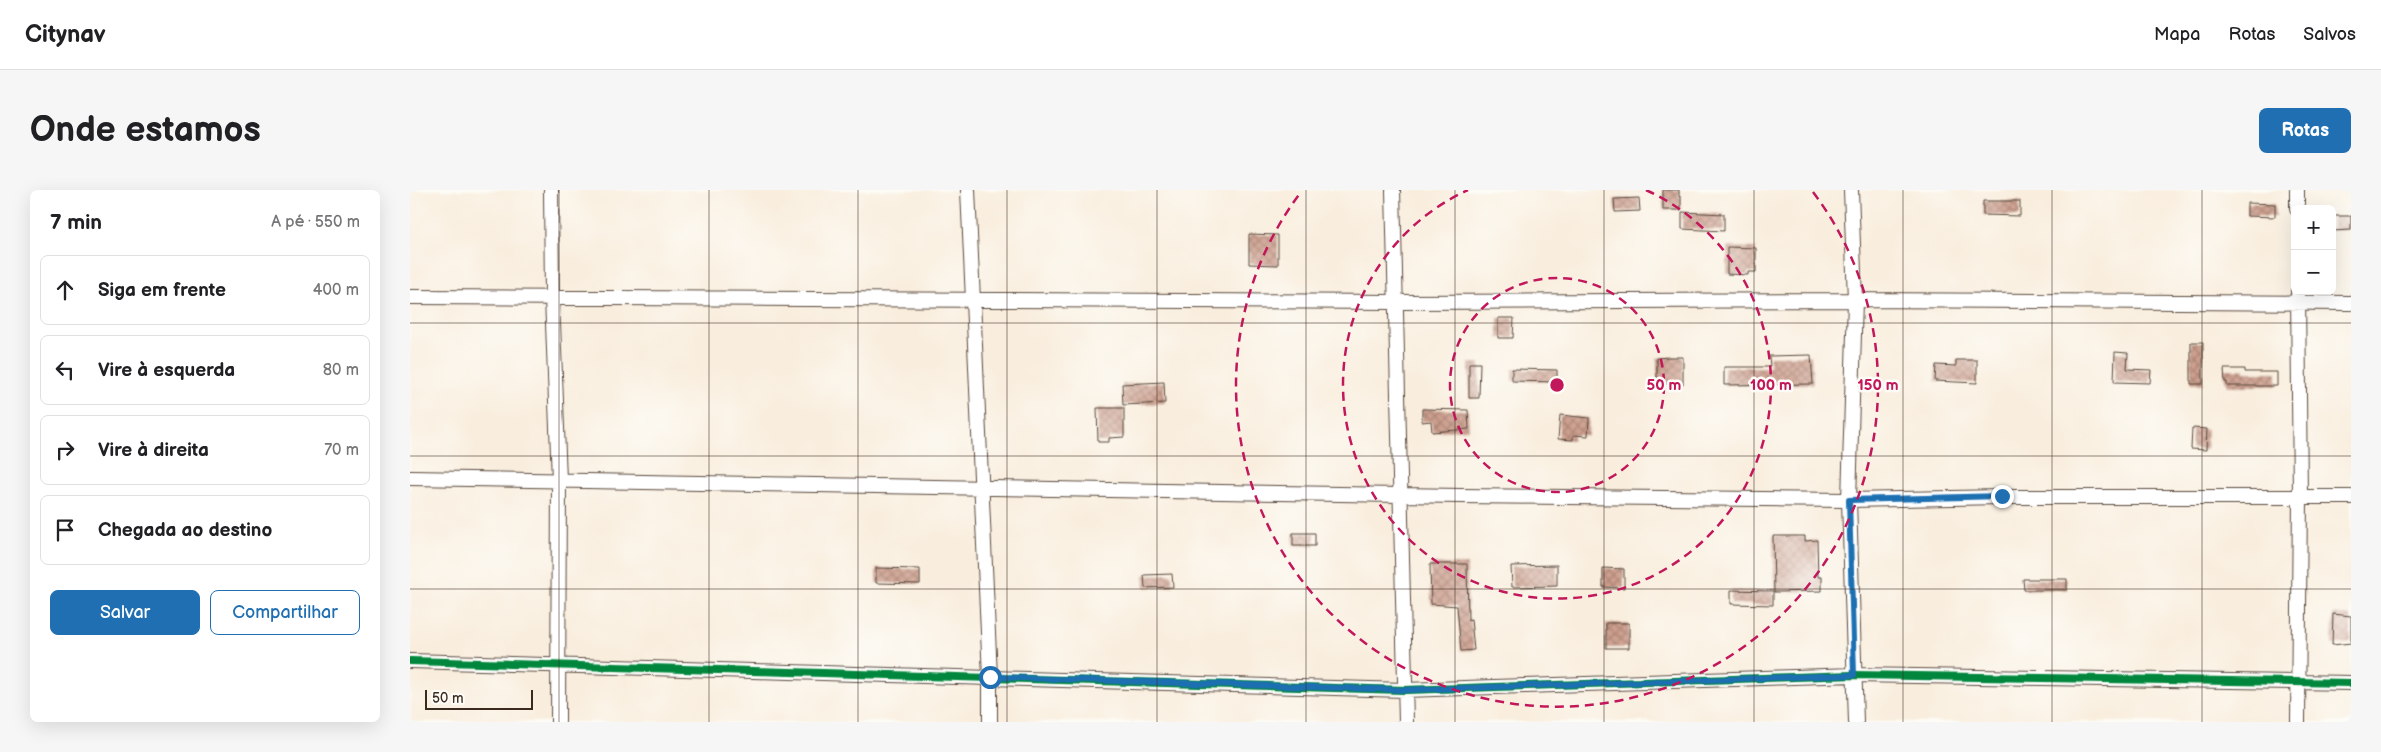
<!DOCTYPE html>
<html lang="pt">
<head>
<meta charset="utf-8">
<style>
	:root { --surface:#fff; --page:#f6f6f6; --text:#202124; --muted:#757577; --line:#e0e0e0; --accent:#1f6fb2 }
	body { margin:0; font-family:"Balsamiq Sans",sans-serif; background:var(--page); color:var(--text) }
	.controls { position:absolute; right:15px; top:15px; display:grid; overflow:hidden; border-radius:8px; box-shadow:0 5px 20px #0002 }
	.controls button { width:45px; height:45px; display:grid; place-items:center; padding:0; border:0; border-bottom:1px solid var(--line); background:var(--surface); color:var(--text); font:25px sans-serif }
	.scale { position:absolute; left:15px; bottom:12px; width:108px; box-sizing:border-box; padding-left:5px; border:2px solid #3b2a1e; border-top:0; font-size:14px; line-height:18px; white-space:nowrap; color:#3b2a1e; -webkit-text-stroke:4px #fdfcf7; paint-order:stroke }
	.stop { position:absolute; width:15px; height:15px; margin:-11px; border:4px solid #1f6fb2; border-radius:50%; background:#fff }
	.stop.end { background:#1f6fb2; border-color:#fff; box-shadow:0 1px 5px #0008 }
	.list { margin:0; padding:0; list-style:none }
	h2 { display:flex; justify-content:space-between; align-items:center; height:65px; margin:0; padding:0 20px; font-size:21px }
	h2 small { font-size:16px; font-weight:400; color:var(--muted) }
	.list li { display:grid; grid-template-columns:32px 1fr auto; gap:15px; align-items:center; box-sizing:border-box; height:70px; margin:0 10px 10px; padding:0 10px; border:1px solid var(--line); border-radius:8px }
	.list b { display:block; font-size:19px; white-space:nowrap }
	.list em { font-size:16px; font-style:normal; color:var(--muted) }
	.actions { display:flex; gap:10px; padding:15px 20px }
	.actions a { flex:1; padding:11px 0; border:1px solid var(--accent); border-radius:8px; text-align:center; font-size:18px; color:var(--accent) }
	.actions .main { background:var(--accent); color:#fff }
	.icon { flex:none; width:28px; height:28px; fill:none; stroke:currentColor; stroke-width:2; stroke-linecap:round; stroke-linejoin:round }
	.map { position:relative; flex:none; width:1941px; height:532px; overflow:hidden; border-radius:8px }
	header { display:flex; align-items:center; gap:30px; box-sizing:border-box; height:70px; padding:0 25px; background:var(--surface); border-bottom:1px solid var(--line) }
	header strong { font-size:24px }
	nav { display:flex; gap:28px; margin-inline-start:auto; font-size:18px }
	.intro { display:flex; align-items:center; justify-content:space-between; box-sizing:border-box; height:120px; padding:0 30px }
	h1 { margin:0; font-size:35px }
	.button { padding:12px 22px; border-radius:8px; background:var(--accent); color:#fff; font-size:18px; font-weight:700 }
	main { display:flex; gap:30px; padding:0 30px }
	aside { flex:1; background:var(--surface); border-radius:8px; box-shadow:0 5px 20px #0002 }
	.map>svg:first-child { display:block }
	.building { fill:url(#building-cross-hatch) }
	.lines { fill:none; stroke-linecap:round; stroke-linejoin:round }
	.minor-casing { stroke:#58473b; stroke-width:16 }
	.minor { stroke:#fff; stroke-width:14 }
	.cycleway-casing { stroke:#fdfcf7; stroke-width:11 }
	.cycleway { stroke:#00873e; stroke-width:8 }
	.route { stroke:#1f6fb2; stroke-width:6 }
	.grid { fill:none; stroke:#3b2a1e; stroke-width:1; stroke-opacity:0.55 }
	.ring { fill:none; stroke:#c2185b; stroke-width:2.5; stroke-dasharray:9 6 }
	.centre { fill:#c2185b; stroke:#fdfcf7; stroke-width:2.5 }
	.ring-label { font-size:15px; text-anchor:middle; font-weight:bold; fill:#c2185b; stroke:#fdfcf7; stroke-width:5; stroke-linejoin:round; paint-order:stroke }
</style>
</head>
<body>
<header>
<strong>Citynav</strong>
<nav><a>Mapa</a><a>Rotas</a><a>Salvos</a></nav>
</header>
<div class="intro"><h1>Onde estamos</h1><a class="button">Rotas</a></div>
<main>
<aside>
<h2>7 min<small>A pé · 550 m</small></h2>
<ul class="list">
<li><svg class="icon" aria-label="ahead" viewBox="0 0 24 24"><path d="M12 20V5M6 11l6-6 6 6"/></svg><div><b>Siga em frente</b></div><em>400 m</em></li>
<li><svg class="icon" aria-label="left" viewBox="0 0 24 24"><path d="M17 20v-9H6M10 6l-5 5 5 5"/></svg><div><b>Vire à esquerda</b></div><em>80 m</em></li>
<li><svg class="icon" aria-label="right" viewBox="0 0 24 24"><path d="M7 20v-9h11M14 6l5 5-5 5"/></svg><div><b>Vire à direita</b></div><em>70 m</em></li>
<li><svg class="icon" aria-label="arrive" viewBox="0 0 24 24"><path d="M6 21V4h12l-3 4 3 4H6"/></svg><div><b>Chegada ao destino</b></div></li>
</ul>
<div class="actions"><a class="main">Salvar</a><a>Compartilhar</a></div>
</aside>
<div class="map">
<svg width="1941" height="532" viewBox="0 0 1941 532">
	<defs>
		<pattern id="building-cross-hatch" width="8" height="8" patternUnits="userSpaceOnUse" patternTransform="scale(1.25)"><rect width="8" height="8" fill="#cd9f8e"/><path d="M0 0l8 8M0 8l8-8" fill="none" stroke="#a88273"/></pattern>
	</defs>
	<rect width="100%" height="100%" fill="#fdfcf7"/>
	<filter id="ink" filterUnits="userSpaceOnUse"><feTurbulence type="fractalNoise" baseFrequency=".02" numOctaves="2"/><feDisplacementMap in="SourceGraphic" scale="10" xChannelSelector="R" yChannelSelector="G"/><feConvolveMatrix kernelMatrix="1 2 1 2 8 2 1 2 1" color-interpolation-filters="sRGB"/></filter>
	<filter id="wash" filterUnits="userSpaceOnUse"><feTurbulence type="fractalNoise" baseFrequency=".0096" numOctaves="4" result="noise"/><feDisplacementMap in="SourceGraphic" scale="20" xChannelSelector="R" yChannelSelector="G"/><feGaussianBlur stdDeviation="1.12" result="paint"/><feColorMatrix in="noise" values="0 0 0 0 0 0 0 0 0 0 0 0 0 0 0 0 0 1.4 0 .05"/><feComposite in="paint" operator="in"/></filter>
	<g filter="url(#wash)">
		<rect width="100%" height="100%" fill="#f9eede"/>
		<g id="blocks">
			<path class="building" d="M1253,0H1269V7H1271V20H1253Z
				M1229,8L1230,21L1205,22L1204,9Z
				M1573,11H1610V26L1573,25Z
				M1837,13L1865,14V27L1837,26Z
				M1272,22L1314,24V41L1272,39Z
				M1922,26H1941V40L1922,41Z
				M839,44L868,45V75L839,74Z
				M1317,57L1346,58V82H1338V85L1317,84Z
				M1088,128H1104L1103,148H1088Z
				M1781,152H1793V194H1781Z
				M1705,162L1718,163L1717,179L1741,180L1740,193L1704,192Z
				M1401,165L1403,194L1314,195V177H1360L1359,166Z
				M1259,167H1273V194H1247V168Z
				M1546,170H1567V193L1525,191L1526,175L1546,176Z
				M1059,173H1070L1069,208H1059Z
				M1102,179L1147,180V192L1102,191Z
				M1814,179H1835V182H1867V196H1817V192H1815Z
				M754,192L755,213L713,215L712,194Z
				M687,218H714V247L699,248V252H688Z
				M1012,219L1058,220L1059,239L1022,242L1021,231L1012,232Z
				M1150,225L1179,228L1178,246L1163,245V250L1148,249Z
				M1782,238L1797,239L1796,260L1781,259Z
				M883,343H905V356H883Z
				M1363,346H1395V351L1407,350L1408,387H1412V401L1364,402Z
				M1020,374H1057L1058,430L1061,429L1064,460L1051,461L1047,416L1021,414Z
				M1147,375V396L1102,397L1101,376Z
				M466,378L510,379V394L466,393Z
				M1193,378L1214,379V398L1193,397Z
				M762,384L763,397L735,398L734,385Z
				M1613,389H1657V400H1614Z
				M1321,400L1363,401V415L1321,414Z
				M1923,424L1941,426V453L1922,455Z
				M1196,433H1219V458H1196Z"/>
		</g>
	</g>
	<g filter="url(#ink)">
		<use href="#blocks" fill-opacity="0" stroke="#58473b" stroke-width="1"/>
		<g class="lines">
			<defs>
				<path id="minor" d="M141,0L142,107L149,290L148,532
					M558,0L580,487V532
					M983,0L996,532
					M1441,0L1445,110L1439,310L1446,532
					M1887,0V19
					M0,107L986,112L1445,110L1941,113
					M0,288L1050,306L1439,310L1592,307H1941
					M0,471L995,500L1444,485L1941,493
					M1888,532L1890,307L1888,101"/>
			</defs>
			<use href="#minor" class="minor-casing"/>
			<use href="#minor" class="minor"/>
			<defs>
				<path id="cycleway" d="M0,471L995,500L1444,485L1941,493"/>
			</defs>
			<use href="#cycleway" class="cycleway-casing"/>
			<use href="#cycleway" class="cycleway"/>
		</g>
	</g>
	<g class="lines" filter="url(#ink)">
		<path class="route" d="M580,487L995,500L1444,485L1439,310L1592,306"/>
	</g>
	<path class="grid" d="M149,0V532M299,0V532M448,0V532M597,0V532M747,0V532M896,0V532M1045,0V532M1194,0V532M1344,0V532M1493,0V532M1642,0V532M1792,0V532M0,133H1941M0,266H1941M0,399H1941"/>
	<g class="ring">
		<circle cx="1147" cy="195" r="107"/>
		<path d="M1236 0A214 214 0 1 1 1058 0"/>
		<path d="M1403 2A321 321 0 1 1 891 2"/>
	</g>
	<circle cx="1147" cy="195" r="8" class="centre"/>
	<g class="ring-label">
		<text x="1254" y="200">50 m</text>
		<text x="1361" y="200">100 m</text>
		<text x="1468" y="200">150 m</text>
	</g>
</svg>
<div class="controls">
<button>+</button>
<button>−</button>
</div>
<div class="scale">50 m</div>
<div class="stop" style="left:580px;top:487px"></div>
<div class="stop end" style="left:1592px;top:306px"></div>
</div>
</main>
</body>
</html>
